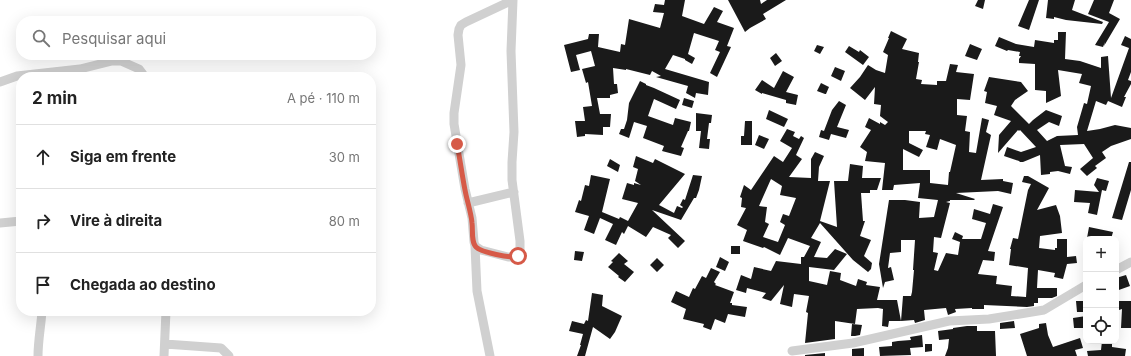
<!DOCTYPE html>
<html lang="pt">
<head>
<meta charset="utf-8">
<style>
	:root { --surface:#fff; --page:#f2f2f2; --text:#222; --muted:#767676; --line:#e0e0e0 }
	body { margin:0; font-family:Inter,sans-serif; background:var(--page); color:var(--text) }
	.controls { position:absolute; right:12px; bottom:12px; display:grid; overflow:hidden; border-radius:8px; box-shadow:0 4px 16px #0002 }
	.controls button { width:36px; height:36px; display:grid; place-items:center; padding:0; border:0; border-bottom:1px solid var(--line); background:var(--surface); color:var(--text); font:20px sans-serif }
	.stop { position:absolute; width:12px; height:12px; margin:-9px; border:3px solid #d65a48; border-radius:50%; background:#fff }
	.stop.end { background:#d65a48; border-color:#fff; box-shadow:0 1px 4px #0008 }
	.list { margin:0; padding:0; list-style:none }
	h2 { display:flex; justify-content:space-between; align-items:center; height:52px; margin:0; padding:0 16px; font-size:17px }
	h2 small { font-size:13px; font-weight:400; color:var(--muted) }
	.list li { display:grid; grid-template-columns:26px 1fr auto; gap:12px; align-items:center; box-sizing:border-box; height:64px; padding:0 16px; border-top:1px solid var(--line) }
	.list b { display:block; font-size:15px; white-space:nowrap }
	.list em { font-size:13px; font-style:normal; color:var(--muted) }
	.icon { flex:none; width:22px; height:22px; fill:none; stroke:currentColor; stroke-width:2; stroke-linecap:round; stroke-linejoin:round }
	.map { position:relative; flex:none; width:1131px; height:356px; overflow:hidden }
	.search { position:absolute; background:var(--surface); box-shadow:0 4px 16px #0002; left:16px; top:16px; width:360px; height:44px; display:flex; align-items:center; gap:10px; box-sizing:border-box; padding:0 14px; border-radius:16px; color:var(--muted); font-size:15px }
	.panel { position:absolute; background:var(--surface); box-shadow:0 4px 16px #0002; left:16px; top:72px; width:360px; height:244px; border-radius:16px }
	.map>svg:first-child { display:block }
	.building { fill:#1a1a1a; fill-rule:evenodd }
	.lines { fill:none; stroke-linecap:round; stroke-linejoin:round }
	.minor { stroke:#d0d0d0; stroke-width:9 }
	.route { stroke:#d65a48; stroke-width:5 }
</style>
</head>
<body>
<div class="map">
<svg width="1131" height="356" viewBox="0 0 1131 356">
	<rect width="100%" height="100%" fill="#fff"/>
	<path class="building" d="M665,0H685L682,16L704,24L714,7L723,11L717,22L734,28L727,46L731,47L717,77L710,73L720,52L715,50L719,41L694,33L688,54L695,58L692,64L685,60V59L673,55L665,69L709,82L708,95L696,93L695,98L686,93L688,86L656,77L661,76L652,71L650,75L626,69V70L613,68L614,84H617L618,93L610,95V98H597L600,114H611L610,127H603V135L585,134V136L577,137L575,121H585L583,107L592,106L588,82L586,83L582,69L595,66L591,51L576,55L580,70L571,72L564,45L588,39L589,34H599L598,47L620,52L621,44L625,45L629,19L660,28L664,13L653,12L655,4L664,5Z
		M728,0H760L761,4L767,0H786L763,14L766,19L750,28L745,32Z
		M978,0H985L983,9L975,6Z
		M1029,0H1039L1029,30L1018,26Z
		M1048,0H1075L1072,10L1103,22L1102,24L1066,20L1054,17V19L1046,18Z
		M1094,0H1114L1109,13L1120,19L1104,46L1105,42L1103,47L1095,45L1109,22L1088,14Z
		M891,31L907,39L902,49L919,53L918,62H919L916,79L922,80L921,84L937,85V81H946L950,64L958,65L956,72L974,74L970,100L957,99V115L967,116L965,131L970,132L969,152L976,153L982,118L989,120L986,132L991,135L981,180L1003,179V181L1013,183L1011,194L998,191L956,193L975,199L974,200H950V201L946,202L950,203L941,238L934,237L933,252L938,253L934,270L938,271L946,253L958,255L960,242L952,239L955,232L963,236L962,239H981L986,223L972,219L974,209L990,214L993,204L1003,207L988,251L995,252L994,261L983,260L978,274L997,276L996,284L1012,286L1011,296L1026,297L1028,268L1009,265L1011,249H1010L1013,238L1018,239L1028,190L1031,184L1022,182L1024,176H1028L1049,188L1037,210L1056,205L1060,216L1062,233L1040,236L1039,248L1055,250V248H1057V239H1067V257L1076,256L1077,263L1067,264L1063,279L1054,277L1055,273L1038,270L1037,288H1057V296L1052,298H1038V303H1034V306L1027,307L984,305V309H972V308L955,309L956,312L948,315L946,308L924,310L925,320L915,323L914,320L901,321L903,296H911L912,292L914,270H913L915,240H901V252L890,253L888,268L891,267L894,280L885,282L883,288L879,264L889,200H905L920,202L919,218L934,217L938,200L918,198L920,183L894,185L893,190H882L885,163L865,161L867,152L860,147L871,130L865,127L869,118L880,124V122L885,125L888,122L880,116L881,105L874,104L875,87L865,100L850,88L860,77L868,65L876,70L885,73L888,55L883,52L889,38H888ZM909,131H926L925,134L930,135L926,147L937,150L940,139L956,145L950,172H949L948,185L930,183V170H903V149L919,157L923,150L909,143Z
		M1058,32H1066L1065,59L1080,61L1101,68V57L1108,56L1111,98L1129,48L1121,45L1125,36L1131,39V72L1128,80L1131,81V84L1124,97H1126L1122,107L1108,101L1106,105L1096,101L1087,131L1100,129L1115,125L1131,128V139L1111,146L1102,152L1106,158L1095,166L1097,168L1087,176L1080,169L1093,158L1084,144L1060,145L1065,166L1072,167L1070,174L1058,171L1050,172V174L1041,175L1040,155L1023,162H1020L1019,161L1004,156L1007,147L1021,152L1036,147L1020,130L1019,131L1018,130L998,153L999,135L1011,121L994,115L997,106L985,103L987,92L984,91L989,77L1021,82L1028,91L1015,100L1011,106L1029,124L1033,120L1046,110L1062,116L1059,126L1049,122L1037,130L1047,141L1057,136L1078,135L1077,127L1084,103L1087,104L1091,86L1079,83L1082,74L1058,70L1061,96L1046,103V91L1035,90V64L1019,63V59L1021,56H1019L1020,52L1008,50L1007,51L995,46L999,37L1016,44L1034,47L1035,40L1054,43V40H1058Z
		M970,44L982,49L977,60L965,56Z
		M817,45L824,47L820,54L814,51Z
		M849,46L859,52L860,50L869,57L863,65L845,52Z
		M776,53L782,61L775,66L770,58Z
		M835,67L845,71L841,81L831,76Z
		M783,71L794,77L786,92L798,95L796,105L786,103V100L762,93V94L755,90L762,80L774,88Z
		M640,81L646,84V85L654,88L680,100L676,109L654,99L648,116L673,125L675,118L691,122L689,131H688L681,147L684,148L681,156L662,151L664,146L643,138L647,126L634,122L629,138L619,134L621,129H624L627,120L629,103Z
		M821,83L829,87L826,94H825L817,91Z
		M684,98L694,101L692,108L682,105Z
		M839,101L846,105L837,127L849,130L846,138L831,134L829,140L819,137L821,130L824,131L832,110Z
		M769,110L788,119L784,127L766,119Z
		M696,113L712,115L711,123H709L707,139H710L709,149L699,148L701,131H696Z
		M745,121H752V145H741V136H744Z
		M787,129L795,132L793,136L799,139L801,136L804,138L796,155L802,159L789,177L811,178V159L815,152L824,156L819,167L818,181H830L820,221L837,227L834,181H848L850,164L863,166L862,178H881L877,190H870V193H861L863,221H865L860,236L871,240L864,256L872,263L871,269L868,272L853,260L820,223L811,238L821,242L814,257L827,258L835,249L847,254L834,270L809,267V281L827,285L830,271L841,273L840,280L856,286L858,279L867,282L866,285L880,287L877,300H897L901,321H889L888,327L882,326L883,309L878,308L857,309L855,324L835,321V339L805,343L808,313L806,312L809,296L794,294L792,307L780,304L784,285L771,301L762,298L766,293L747,288L746,293L736,290L741,275L751,279L754,267L771,271L776,261L801,264V257H804L810,246L788,238L780,255L764,247L763,248L743,241L747,230L737,225L746,208L741,207L742,198L740,197L744,185L751,190L774,156L783,162L792,148L780,141ZM771,179L782,186L780,195L796,198L789,216L783,214L780,222L785,225L778,242L763,237L769,224L765,222L767,207L759,206Z
		M759,135L769,139L764,149L755,145Z
		M636,156L653,163L655,159L685,174L659,205L674,213L677,206L682,208L683,207L680,205L683,199L685,200L693,175L702,176L699,190L696,198H694L681,220L652,210L685,241L678,248L668,238L671,235L653,227L646,237L628,226L624,234L622,232L616,245L605,240L613,224L600,218L594,234L584,230L589,216L575,212L579,200L581,201L585,185L589,186L591,175L610,179L602,212L619,219L620,217L628,221L638,203L622,199L627,183L634,185V183L641,185L635,181L638,169L633,167Z
		M610,159L620,165L618,172L607,166Z
		M1129,162H1131V190L1122,220L1112,218Z
		M1097,178L1109,181L1106,191L1102,190L1097,215L1088,213L1090,203L1074,202L1075,190L1099,192L1094,185Z
		M1089,227L1113,232L1111,239L1087,238Z
		M731,246H740V254H731Z
		M575,251L584,252L582,261L574,260Z
		M619,253L628,261L624,264L634,272L625,282L618,277L619,276L608,267L613,262L611,261Z
		M720,257L729,262L725,271L716,267Z
		M657,258L664,265L657,272L650,265Z
		M711,268L720,272L714,282L716,284L715,285L734,292L730,303H732V305L747,307L745,317L728,314L725,323L715,319L711,330L703,327L704,324L683,319L686,309L671,302L676,291L689,297L693,288L695,289L702,276L706,278Z
		M1126,275L1130,286L1116,291V278Z
		M592,293L603,295L602,306L622,316L615,332L610,339L593,327L585,356H577L581,345H580L583,334L569,331L572,321L584,324L586,320L588,321Z
		M1076,301H1084L1085,312H1077Z
		M1116,301H1131V328H1121L1122,309L1116,311Z
		M1086,316V328H1074L1073,318Z
		M1014,321L1015,328L1000,329V323Z
		M1046,323L1048,335L1053,347L1080,338L1083,348L1075,350L1077,356H1027L1020,334L1039,328V324Z
		M852,324L862,325L860,335L855,336H851Z
		M967,326H977V331H995L996,356H945L948,348L949,339L939,340L938,331L953,329V328Z
		M922,335L923,347L910,348L911,355L880,356L879,347L892,346V342L898,341L911,340L910,337Z
		M1102,341H1112V347L1126,349L1125,356H1088L1087,351L1101,350Z
		M925,344H932V351L925,352Z
		M864,348V356H852V349Z
		M825,353V356H805V355Z"/>
	<g class="lines">
		<path class="minor" d="M513,0L466,22L461,25L459,29L458,35L461,65L454,113V124L465,189L472,218L474,242L475,246L481,250L508,257H515L518,256L520,253V241L512,180V162L514,132L511,51L513,0
			M0,82L17,76L80,69L112,61H121L139,69L145,77
			M468,203L514,192
			M0,223L21,221
			M475,246L477,291L490,356
			M1116,270L1131,262
			M165,344L221,348L229,356
			M792,351L853,343L949,321L989,319L1044,310L1086,285
			M38,356C38,341 41,326 42,311
			M164,356L166,311"/>
	</g>
	<g class="lines">
		<path class="route" d="M457,144C460,159 462,175 465,190C467,201 471,212 472,223C473,230 471,242 476,247C481,252 511,259 518,256"/>
	</g>
</svg>
<div class="controls">
<button>+</button>
<button>−</button>
<button><svg class="icon" aria-label="locate" viewBox="0 0 24 24"><circle cx="12" cy="12" r="6"/><path d="M12 2v4M12 18v4M2 12h4M18 12h4"/></svg></button>
</div>
<div class="stop" style="left:518px;top:256px"></div>
<div class="stop end" style="left:457px;top:144px"></div>
<div class="search"><svg class="icon" aria-label="search" viewBox="0 0 24 24"><circle cx="10" cy="10" r="6"/><path d="M15 15l6 6"/></svg>Pesquisar aqui</div>
<section class="panel">
<h2>2 min<small>A pé · 110 m</small></h2>
<ul class="list">
<li><svg class="icon" aria-label="ahead" viewBox="0 0 24 24"><path d="M12 20V5M6 11l6-6 6 6"/></svg><div><b>Siga em frente</b></div><em>30 m</em></li>
<li><svg class="icon" aria-label="right" viewBox="0 0 24 24"><path d="M7 20v-9h11M14 6l5 5-5 5"/></svg><div><b>Vire à direita</b></div><em>80 m</em></li>
<li><svg class="icon" aria-label="arrive" viewBox="0 0 24 24"><path d="M6 21V4h12l-3 4 3 4H6"/></svg><div><b>Chegada ao destino</b></div></li>
</ul>
</section>
</div>
</body>
</html>
